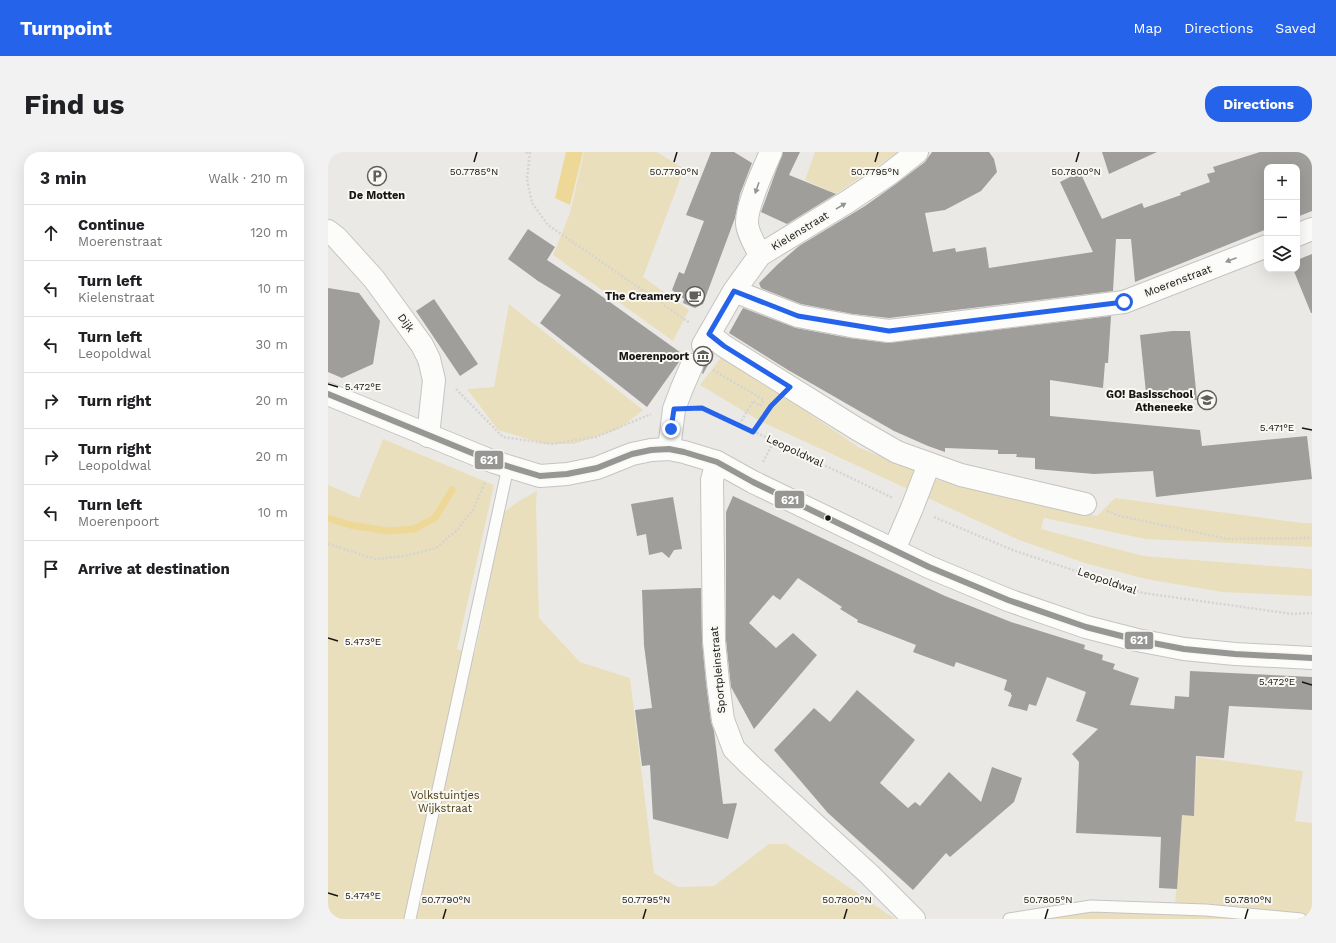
<!DOCTYPE html>
<html lang="en">
<head>
<meta charset="utf-8">
<style>
	:root { --surface:#fff; --page:#f2f2f2; --text:#202124; --muted:#757577; --line:#e0e0e0; --accent:#2563eb }
	body { margin:0; font-family:"Work Sans",sans-serif; background:var(--page); color:var(--text) }
	.controls { position:absolute; right:12px; top:12px; display:grid; overflow:hidden; border-radius:8px; box-shadow:0 4px 16px #0002 }
	.controls button { width:36px; height:36px; display:grid; place-items:center; padding:0; border:0; border-bottom:1px solid var(--line); background:var(--surface); color:var(--text); font:20px sans-serif }
	.stop { position:absolute; width:12px; height:12px; margin:-9px; border:3px solid #2563eb; border-radius:50%; background:#fff }
	.stop.end { background:#2563eb; border-color:#fff; box-shadow:0 1px 4px #0008 }
	.list { margin:0; padding:0; list-style:none }
	h2 { display:flex; justify-content:space-between; align-items:center; height:52px; margin:0; padding:0 16px; font-size:17px }
	h2 small { font-size:13px; font-weight:400; color:var(--muted) }
	.list li { display:grid; grid-template-columns:26px 1fr auto; gap:12px; align-items:center; box-sizing:border-box; height:56px; padding:0 16px; border-top:1px solid var(--line) }
	.list b { display:block; font-size:15px; white-space:nowrap }
	.list p { margin:0; font-size:13px; white-space:nowrap; color:var(--muted) }
	.list em { font-size:13px; font-style:normal; color:var(--muted) }
	.icon { flex:none; width:22px; height:22px; fill:none; stroke:currentColor; stroke-width:2; stroke-linecap:round; stroke-linejoin:round }
	.map { position:relative; flex:none; width:984px; height:767px; overflow:hidden; border-radius:16px }
	header { display:flex; align-items:center; gap:24px; box-sizing:border-box; height:56px; padding:0 20px; background:var(--accent); color:#fff }
	header strong { font-size:19px }
	nav { display:flex; gap:22px; margin-inline-start:auto; font-size:14px }
	.intro { display:flex; align-items:center; justify-content:space-between; box-sizing:border-box; height:96px; padding:0 24px }
	h1 { margin:0; font-size:28px }
	.button { padding:10px 18px; border-radius:16px; background:var(--accent); color:#fff; font-size:14px; font-weight:700 }
	main { display:flex; gap:24px; padding:0 24px }
	aside { flex:1; background:var(--surface); border-radius:16px; box-shadow:0 4px 16px #0002 }
	.map>svg:first-child { display:block }
	.green { fill:#eadfbc }
	.water { fill:#edd897 }
	.lines { fill:none; stroke-linecap:round; stroke-linejoin:round }
	.stream { stroke:#edd897; stroke-width:7 }
	.building { fill:#9f9e9b }
	.lane-casing { stroke:#c5c4c2; stroke-width:13 }
	.street-casing { stroke:#c5c4c2; stroke-width:24 }
	.secondary-casing { stroke:#c5c4c2; stroke-width:24 }
	.path { stroke:#d4d4d3; stroke-width:2.5; stroke-dasharray:2 2; stroke-linecap:butt }
	.lane { stroke:#fcfcfb; stroke-width:11 }
	.street { stroke:#fcfcfb; stroke-width:22 }
	.secondary { stroke:#fcfcfb; stroke-width:22 }
	.bus-1-casing { stroke:#f9f8f2; stroke-width:9 }
	.bus-1 { stroke:#969695; stroke-width:6 }
	.oneway { fill:#949493 }
	.route { stroke:#2563eb; stroke-width:5 }
	.ticks { fill:none; stroke:#151513; stroke-width:1.5 }
	.bus-dot { fill:#151513; stroke:#f9f8f2; stroke-width:1.5 }
	.labels { text-anchor:middle; dominant-baseline:central; stroke-width:4; stroke-linejoin:round; paint-order:stroke }
	.poi-label { font-size:11px; font-weight:bold; fill:#151513; stroke:#f9f8f2; text-anchor:end }
	.street-label { font-size:11px; fill:#151513; stroke:#f9f8f2 }
	.park-label { font-size:11px; fill:#483c14; stroke:#f9f8f2 }
	.ticks-label { font-size:10px; text-anchor:middle; fill:#151513; stroke:#f9f8f2; stroke-width:4; stroke-linejoin:round; paint-order:stroke }
	.line-badge { stroke:#f9f8f2; stroke-width:1.5 }
	.badge-label { font-size:11px; text-anchor:middle; font-weight:bold; fill:#fff }
</style>
</head>
<body>
<header>
<strong>Turnpoint</strong>
<nav><a>Map</a><a>Directions</a><a>Saved</a></nav>
</header>
<div class="intro"><h1>Find us</h1><a class="button">Directions</a></div>
<main>
<aside>
<h2>3 min<small>Walk · 210 m</small></h2>
<ul class="list">
<li><svg class="icon" aria-label="ahead" viewBox="0 0 24 24"><path d="M12 20V5M6 11l6-6 6 6"/></svg><div><b>Continue</b><p>Moerenstraat</p></div><em>120 m</em></li>
<li><svg class="icon" aria-label="left" viewBox="0 0 24 24"><path d="M17 20v-9H6M10 6l-5 5 5 5"/></svg><div><b>Turn left</b><p>Kielenstraat</p></div><em>10 m</em></li>
<li><svg class="icon" aria-label="left" viewBox="0 0 24 24"><path d="M17 20v-9H6M10 6l-5 5 5 5"/></svg><div><b>Turn left</b><p>Leopoldwal</p></div><em>30 m</em></li>
<li><svg class="icon" aria-label="right" viewBox="0 0 24 24"><path d="M7 20v-9h11M14 6l5 5-5 5"/></svg><div><b>Turn right</b></div><em>20 m</em></li>
<li><svg class="icon" aria-label="right" viewBox="0 0 24 24"><path d="M7 20v-9h11M14 6l5 5-5 5"/></svg><div><b>Turn right</b><p>Leopoldwal</p></div><em>20 m</em></li>
<li><svg class="icon" aria-label="left" viewBox="0 0 24 24"><path d="M17 20v-9H6M10 6l-5 5 5 5"/></svg><div><b>Turn left</b><p>Moerenpoort</p></div><em>10 m</em></li>
<li><svg class="icon" aria-label="arrive" viewBox="0 0 24 24"><path d="M6 21V4h12l-3 4 3 4H6"/></svg><div><b>Arrive at destination</b></div></li>
</ul>
</aside>
<div class="map">
<svg width="984" height="767" viewBox="0 0 984 767">
	<rect width="100%" height="100%" fill="#ebe9e6"/>
	<path class="green" d="M256,0H329L356,17L315,125L361,158L345,189L225,103L242,61Z
		M487,0H570L508,42L477,28Z
		M181,152L315,258L291,277L246,292H217L170,278L139,237L166,235Z
		M395,203L532,296L609,328L769,364L787,346L974,371H984V395L818,387L716,366L713,377L815,404L984,417V444L894,440L818,427L760,412L691,388L432,269L372,233Z
		M55,287L166,333L129,497L147,502L176,360L191,349L209,339L208,354L211,466L252,510L302,526L326,721L350,735L386,734L441,692H458L567,767H0V333L31,346Z
		M869,605L975,619L967,669L984,671V767H917L847,753L854,663H866Z
		M763,756L879,760L916,767H710Z"/>
	<path class="water" d="M238,0H255L242,53L227,46Z"/>
	<g class="lines">
		<path class="stream" d="M0,366L22,373L59,379L86,377L107,366L124,338"/>
	</g>
	<path class="building" d="M383,0H406L424,11L412,42L407,66L375,152L367,156L355,151L356,147L344,138L351,120L356,122L376,69L358,63Z
		M455,0H472L461,23L508,42L459,72L433,60Z
		M604,0H661L666,7L669,20L653,39L617,58L597,61L605,100L627,96L628,100L658,95L661,116L765,100L732,30L752,20L774,67L814,51L816,56L853,43L852,41L882,30L879,22L887,20L885,15L932,0H984V59L969,65V15H939V77L807,130L803,87H788L785,139L561,166L525,162L473,152L433,136L431,131L449,113L471,94L537,54L568,32L597,10Z
		M774,0H829L781,22Z
		M200,77L227,95L219,108L265,138L356,203L319,255L212,171L233,143L210,129L180,107Z
		M984,102V161H983L965,117H969V108Z
		M0,136L31,141L52,169L45,212L14,226L0,220Z
		M106,147L150,212L132,224L88,159Z
		M415,156L468,176L521,186L560,191L783,164L780,211H777L775,236L722,228V264L872,278L874,294L979,284L984,327L828,345L825,319L766,322L707,317V306L688,305L689,302H670V298L617,296V300L600,294L566,279L460,218L401,181Z
		M844,179H862L869,248L818,241L812,183Z
		M384,201L386,202L375,222L374,221L376,212L374,205L381,204Z
		M405,344L617,444L683,470L757,493L756,497L775,503L774,508L787,512L785,517L811,526L802,553L846,557L847,544L861,545L862,519L984,525V558L901,554L896,606L868,604L866,664L854,663L849,737L831,736L833,685L748,681L751,610L744,602L770,577L748,569L758,540L719,525L708,554L701,552L699,559L680,554L684,543H683V541L676,538L679,528L628,510L626,515L585,500L588,493L529,470L530,468L512,457L514,455L470,426L452,448L445,443L421,471L448,496L465,481L489,503L426,577L403,535L398,488V360Z
		M345,345L354,397L346,398L341,406L334,400L321,403L318,382L309,384L303,352Z
		M373,436L374,489L378,531L383,570L386,579L395,652L409,651L400,687L325,667L322,613L314,614L307,558L324,556L316,493L314,438Z
		M529,538L587,588L552,631L580,656L587,650L592,654L621,620L653,650L664,615L694,626L686,650L622,705L618,701L585,738L500,661L446,598L486,556L502,570Z"/>
	<g class="lines">
		<defs>
			<path id="lane" d="M82,767L180,315
				M681,767L763,754L878,758L973,767"/>
			<path id="street" d="M0,79L8,85L46,127L94,193L101,207L106,228L100,284
				M969,83L984,77
				M432,103C428,95 419,80 419,71C418,55 436,16 443,0
				M406,139L470,164L523,174L561,179L796,150L939,94
				M381,182L396,194L529,277L569,300L633,323L757,352
				M375,193L406,139L432,103L519,50L561,22L589,0
				M341,297L346,257L354,236L364,213
				M389,310L384,328L386,489L390,530L395,568L406,597L422,613L542,723L586,767
				M566,398L584,356L601,312"/>
			<path id="secondary" d="M0,242L166,310L212,324L239,322L269,316L304,302L323,298L341,297L356,300L389,310L425,330L601,415L680,448L758,475L809,488L856,497L907,502L984,506"/>
		</defs>
		<use href="#lane" class="lane-casing"/>
		<use href="#street" class="street-casing"/>
		<use href="#secondary" class="secondary-casing"/>
		<path class="path" d="M198,0L201,2
			M202,0L199,27L204,51L220,73L362,171
			M385,218L436,248L432,254L425,249L411,273
			M128,237L175,285L224,292L268,285L323,262
			M370,256H374L404,269L565,346
			M425,280L446,251
			M435,310L446,289
			M779,359L792,364L900,387L984,386
			M606,365L687,399L815,441L965,462L984,461
			M0,392L47,407L77,404L108,396L128,379L145,358L157,330"/>
		<use href="#lane" class="lane"/>
		<use href="#street" class="street"/>
		<use href="#secondary" class="secondary"/>
		<defs>
			<path id="bus-1" d="M0,242L166,310L212,324L239,322L269,316L304,302L323,298L341,297L356,300L389,310L425,330L601,415L680,448L758,475L809,488L856,497L907,502L984,506"/>
		</defs>
		<use href="#bus-1" class="bus-1-casing"/>
		<use href="#bus-1" class="bus-1"/>
	</g>
	<defs><path id="oneway-solid" d="M-6-.8H1V-3.2L6.5 0L1 3.2V.8H-6Z"/></defs>
	<g class="oneway">
		<use href="#oneway-solid" transform="translate(429 36) rotate(109)"/>
		<use href="#oneway-solid" transform="translate(513 54) rotate(-31)"/>
		<use href="#oneway-solid" transform="translate(903 108) rotate(159)"/>
	</g>
	<g class="lines">
		<path class="route" d="M343,277L346,257L374,256L425,280L443,254L462,235L396,194L381,182L406,139L470,164L561,179L796,150"/>
	</g>
	<path class="ticks" d="M146,10L149,0M346,10L349,0M547,10L550,0M748,10L751,0M0,232L10,235M974,276L984,278M0,486L10,489M974,530L984,533M0,741L10,744M115,767L118,757M315,767L318,757M516,767L519,757M717,767L720,757M917,767L920,757"/>
	<defs>
		<symbol id="parking-ring" viewBox="-11 -11 22 22"><circle r="9.5" fill="#f9f8f2" stroke="#605f5d" stroke-width="1.5"/><path d="M-3.5-5.5H1a3.5 3.5 0 0 1 0 7H-1V5.5H-3.5ZM-1-3.4V-.6H.8a1.4 1.4 0 0 0 0-2.8Z" fill="#605f5d"/></symbol>
		<symbol id="cafe-ring" viewBox="-11 -11 22 22"><circle r="9.5" fill="#f9f8f2" stroke="#605f5d" stroke-width="1.5"/><path d="M-5.5-4.5H6V0H3Q3 3.5 0 3.5H-2.5Q-5.5 3.5-5.5 0ZM3-3.2v2h1.7v-2ZM-6 4.5H4V6H-6Z" fill="#605f5d"/></symbol>
		<symbol id="museum-ring" viewBox="-11 -11 22 22"><circle r="9.5" fill="#f9f8f2" stroke="#605f5d" stroke-width="1.5"/><path d="M0-6L6-3V-2H-6V-3ZM-5-1h2V3h-2ZM-1-1h2V3h-2ZM3-1h2V3H3ZM-6 4H6V6H-6Z" fill="#605f5d"/></symbol>
		<symbol id="school-ring" viewBox="-11 -11 22 22"><circle r="9.5" fill="#f9f8f2" stroke="#605f5d" stroke-width="1.5"/><path d="M0-5L7-2L0 1L-7-2ZM-4 1L0 2.5L4 1V4Q0 6-4 4Z" fill="#605f5d"/></symbol>
	</defs>
	<g fill-rule="evenodd">
		<use href="#parking-ring" x="38" y="13" width="22" height="22"/>
		<use href="#cafe-ring" x="356" y="133" width="22" height="22"/>
		<use href="#museum-ring" x="364" y="193" width="22" height="22"/>
		<use href="#school-ring" x="868" y="237" width="22" height="22"/>
	</g>
	<circle class="bus-dot" cx="500" cy="366" r="3.5"/>
	<g class="labels">
		<g class="poi-label">
			<text x="49" y="43" text-anchor="middle">De Motten</text>
			<text x="353" y="144">The Creamery</text>
			<text x="361" y="204">Moerenpoort</text>
			<text x="865" y="242">GO! Basisschool<tspan x="865" dy="13">Atheneeke</tspan></text>
		</g>
		<g class="street-label">
			<text transform="translate(472 79) rotate(-31)">Kielenstraat</text>
			<text transform="translate(850 129) rotate(-21)">Moerenstraat</text>
			<text transform="translate(78 171) rotate(54)">Dijk</text>
			<text transform="translate(467 299) rotate(25)">Leopoldwal</text>
			<text transform="translate(779 429) rotate(19)">Leopoldwal</text>
			<text transform="translate(390 518) rotate(-95)">Sportpleinstraat</text>
		</g>
		<g class="park-label">
			<text x="117" y="643">Volkstuintjes<tspan x="117" dy="13">Wijkstraat</tspan></text>
		</g>
	</g>
	<g class="ticks-label">
		<text x="146" y="23">50.7785°N</text>
		<text x="346" y="23">50.7790°N</text>
		<text x="547" y="23">50.7795°N</text>
		<text x="748" y="23">50.7800°N</text>
		<text x="35" y="238">5.472°E</text>
		<text x="949" y="279">5.471°E</text>
		<text x="35" y="493">5.473°E</text>
		<text x="949" y="533">5.472°E</text>
		<text x="35" y="747">5.474°E</text>
		<text x="118" y="751">50.7790°N</text>
		<text x="318" y="751">50.7795°N</text>
		<text x="519" y="751">50.7800°N</text>
		<text x="720" y="751">50.7805°N</text>
		<text x="920" y="751">50.7810°N</text>
	</g>
	<g class="line-badge">
		<rect x="146" y="298" width="30" height="20" rx="4" fill="#969695"/>
		<rect x="446" y="338" width="31" height="19" rx="4" fill="#969695"/>
		<rect x="796" y="479" width="30" height="19" rx="4" fill="#969695"/>
	</g>
	<g class="badge-label">
		<text x="161" y="312">621</text>
		<text x="462" y="352">621</text>
		<text x="811" y="492">621</text>
	</g>
</svg>
<div class="controls">
<button>+</button>
<button>−</button>
<button><svg class="icon" aria-label="layers" viewBox="0 0 24 24"><path d="M12 4l9 5-9 5-9-5zM3 14l9 5 9-5"/></svg></button>
</div>
<div class="stop" style="left:796px;top:150px"></div>
<div class="stop end" style="left:343px;top:277px"></div>
</div>
</main>
</body>
</html>
